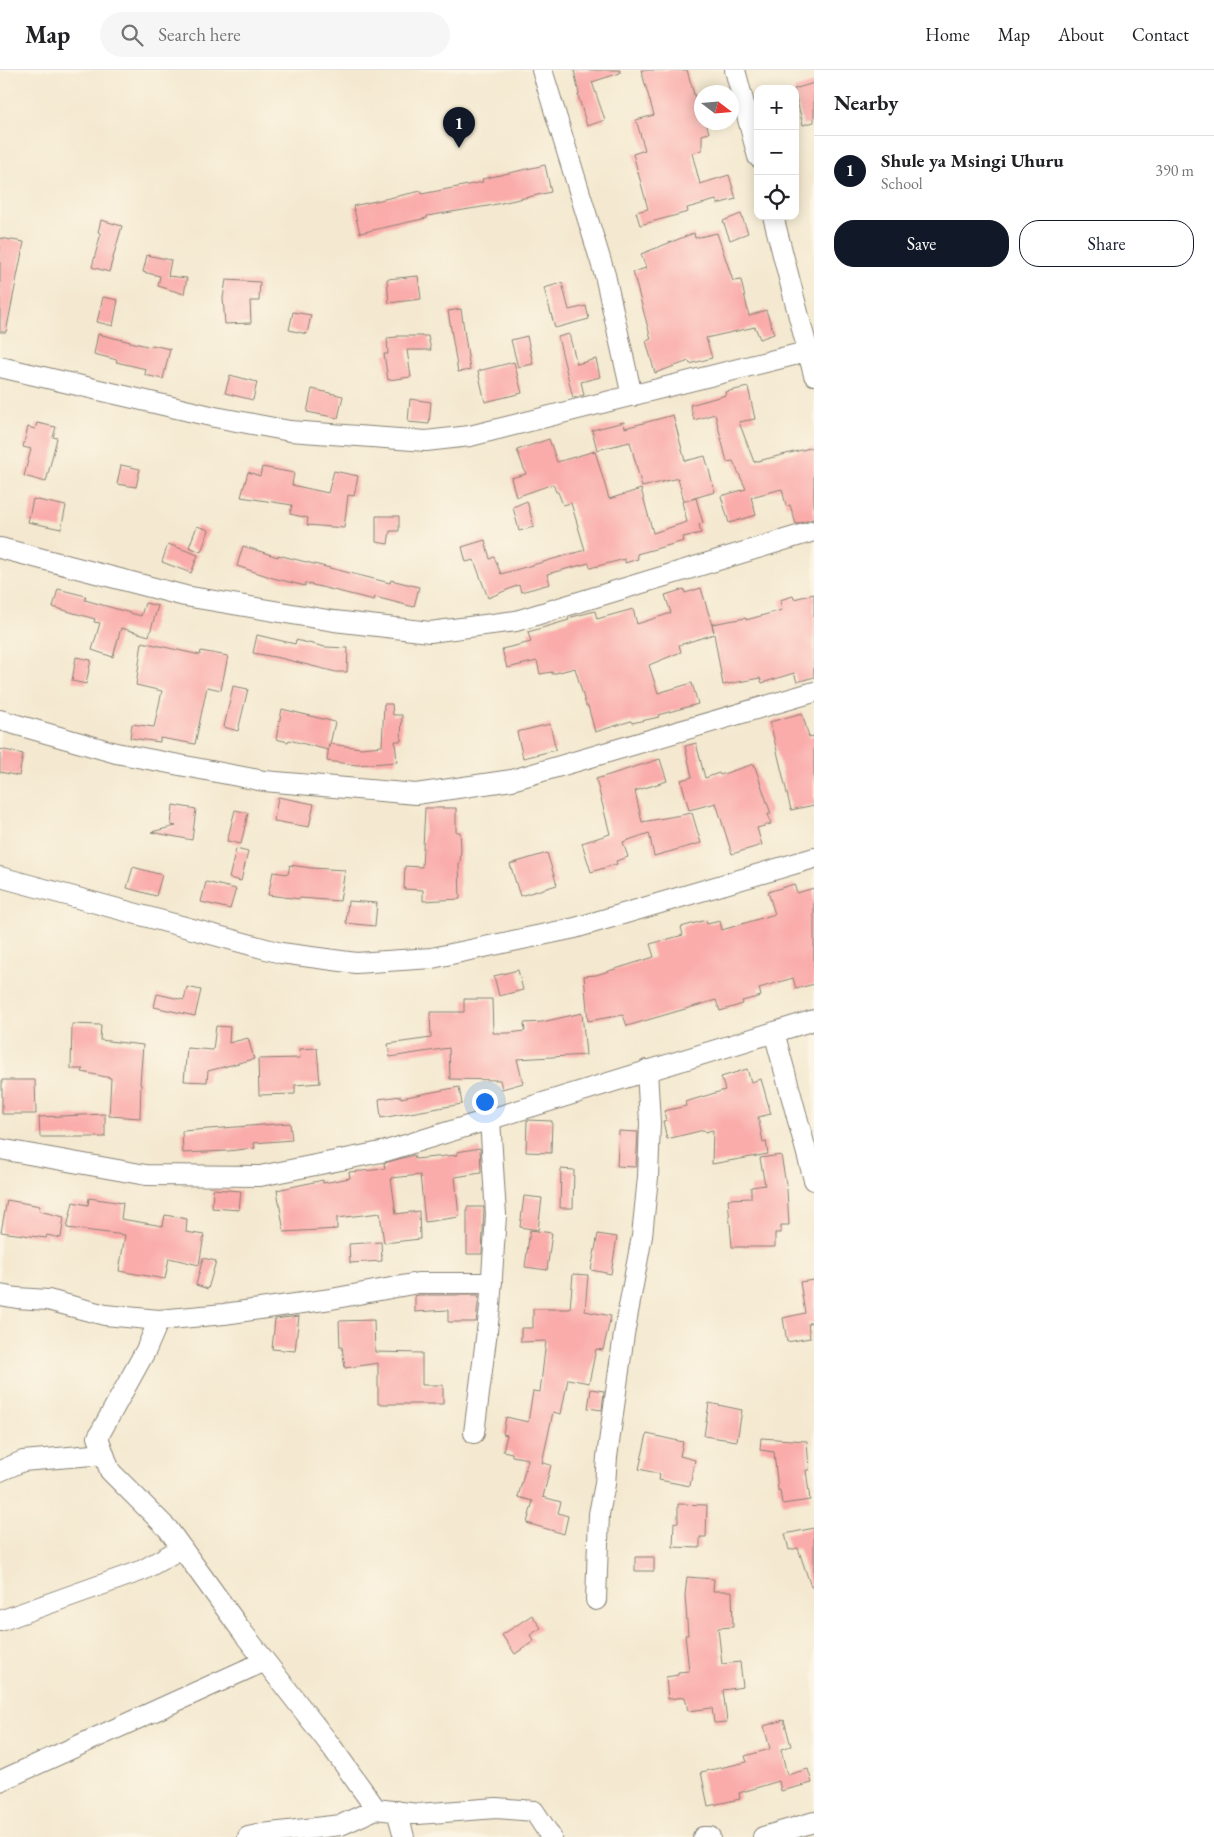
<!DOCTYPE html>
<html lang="en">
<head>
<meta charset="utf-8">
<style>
	:root { --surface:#fff; --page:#f6f6f6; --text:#202124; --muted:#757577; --line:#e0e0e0; --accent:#111827 }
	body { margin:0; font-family:"EB Garamond",serif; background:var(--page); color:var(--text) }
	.controls { position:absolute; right:15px; top:15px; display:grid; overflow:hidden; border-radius:10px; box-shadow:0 2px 12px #0003 }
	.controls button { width:45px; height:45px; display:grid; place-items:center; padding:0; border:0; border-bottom:1px solid var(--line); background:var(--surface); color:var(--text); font:25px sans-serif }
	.compass { position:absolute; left:694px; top:15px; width:45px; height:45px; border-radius:50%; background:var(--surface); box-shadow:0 2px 12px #0003; rotate:106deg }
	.you { position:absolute; left:484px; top:1031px; width:18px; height:18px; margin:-12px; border:4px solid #fff; border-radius:50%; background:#1a73e8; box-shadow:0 0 0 8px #1a73e833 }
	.badge { display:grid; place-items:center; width:32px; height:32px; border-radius:50%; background:var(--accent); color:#fff; font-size:16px; font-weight:700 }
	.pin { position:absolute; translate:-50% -41px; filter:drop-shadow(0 1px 2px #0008) }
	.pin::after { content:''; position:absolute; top:26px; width:18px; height:15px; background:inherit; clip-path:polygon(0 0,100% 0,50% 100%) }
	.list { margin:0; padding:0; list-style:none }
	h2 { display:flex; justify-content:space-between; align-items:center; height:65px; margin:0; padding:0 20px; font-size:21px }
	h2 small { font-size:16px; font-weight:400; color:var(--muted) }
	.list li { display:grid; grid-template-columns:32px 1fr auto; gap:15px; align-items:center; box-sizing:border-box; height:70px; padding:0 20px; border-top:1px solid var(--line) }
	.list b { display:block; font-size:19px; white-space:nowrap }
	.list p { margin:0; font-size:16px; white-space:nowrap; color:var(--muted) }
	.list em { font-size:16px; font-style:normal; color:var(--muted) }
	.actions { display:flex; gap:10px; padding:15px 20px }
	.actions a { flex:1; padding:11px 0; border:1px solid var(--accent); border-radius:20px; text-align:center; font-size:18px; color:var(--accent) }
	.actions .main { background:var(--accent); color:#fff }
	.icon { flex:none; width:28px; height:28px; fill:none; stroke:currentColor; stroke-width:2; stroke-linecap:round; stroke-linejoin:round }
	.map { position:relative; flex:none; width:814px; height:1767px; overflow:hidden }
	header { display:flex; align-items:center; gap:30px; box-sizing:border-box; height:70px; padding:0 25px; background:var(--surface); border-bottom:1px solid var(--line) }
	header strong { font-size:24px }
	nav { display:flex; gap:28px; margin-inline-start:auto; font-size:18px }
	.search { width:350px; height:45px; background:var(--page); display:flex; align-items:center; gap:12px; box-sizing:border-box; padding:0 18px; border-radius:28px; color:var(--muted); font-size:19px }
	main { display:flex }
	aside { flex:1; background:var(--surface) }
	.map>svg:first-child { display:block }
	.building { fill:#faacaa }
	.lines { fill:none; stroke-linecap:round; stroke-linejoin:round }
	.minor-casing { stroke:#888276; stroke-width:22 }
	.minor { stroke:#fff; stroke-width:20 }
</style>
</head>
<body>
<header>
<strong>Map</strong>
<div class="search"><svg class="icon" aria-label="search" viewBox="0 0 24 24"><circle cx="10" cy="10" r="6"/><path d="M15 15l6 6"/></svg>Search here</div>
<nav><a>Home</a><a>Map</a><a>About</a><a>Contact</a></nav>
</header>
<main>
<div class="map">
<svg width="814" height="1767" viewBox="0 0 814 1767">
	<rect width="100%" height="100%" fill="#fcf5e5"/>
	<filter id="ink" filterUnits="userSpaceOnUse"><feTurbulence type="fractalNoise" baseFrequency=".02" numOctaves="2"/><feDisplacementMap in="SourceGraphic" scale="10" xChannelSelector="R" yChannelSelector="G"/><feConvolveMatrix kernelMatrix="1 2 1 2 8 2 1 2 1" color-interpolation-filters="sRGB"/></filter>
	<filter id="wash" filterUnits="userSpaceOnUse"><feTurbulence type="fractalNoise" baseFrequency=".0096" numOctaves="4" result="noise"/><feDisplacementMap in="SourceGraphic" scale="20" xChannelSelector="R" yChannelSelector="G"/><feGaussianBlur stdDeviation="1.12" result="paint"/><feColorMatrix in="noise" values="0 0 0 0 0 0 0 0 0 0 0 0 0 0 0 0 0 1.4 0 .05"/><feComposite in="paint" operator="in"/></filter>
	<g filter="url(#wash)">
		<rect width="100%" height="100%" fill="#f4e9d0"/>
		<g id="blocks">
			<path class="building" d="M574,0H620V3L592,12L605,50L587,56L578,25L579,24Z
				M641,0H687L696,31L702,30V52H706L709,63L702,65V80L692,83L700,114L729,105L736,129L717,134L716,130L687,138L688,142L640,155L636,142L648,139L633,84L645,80L636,50L654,45Z
				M814,13V52L803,55L794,19Z
				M545,95L551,122L488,136L427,146V148L360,163L353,136L421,121L422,124L483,112L482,109Z
				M741,144L748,163L730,170L723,151Z
				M101,150L122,156L109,202L92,197L101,163L98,162Z
				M694,163L695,168L717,163L733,211L741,210L749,246L766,240L774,264L760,269L755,257L706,268L712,288L690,294L689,291L655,303L646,271L651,269L633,202L646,198L641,184Z
				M0,168L24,172L6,262H0Z
				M147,185L171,190L168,206L187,208L184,224L158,216L160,206L143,202Z
				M418,206L421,229L389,233L387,209Z
				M226,210L260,212L259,231H250L251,253L225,254L223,228Z
				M562,213L569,240L586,236L589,249L555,258L544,218Z
				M103,227L118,230L113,256L97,252Z
				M461,239L470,300L458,302L448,241Z
				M293,242L311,245L307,264L289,260Z
				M98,264L151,277L152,275L170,279L163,309L145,305L146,299L116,292L117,290L94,284Z
				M569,264L577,294L596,289L600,307L581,312L584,325L573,328L558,267Z
				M397,266H428L431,280H407L411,307L388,310L384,284H388L387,268L397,267Z
				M527,266L533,294L518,297L511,270Z
				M514,292L522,323L485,332L478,301Z
				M230,305L257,312L253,330L225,323Z
				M748,317L755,349L739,352L754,392L814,377V449L796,454L790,435L786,436L782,419L751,427L756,445L729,453L721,426L746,419L733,391L727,392L715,344L694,350L690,335L726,325L725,322Z
				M312,319L343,326L338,348L307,342Z
				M410,329L431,332L429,354L408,352Z
				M673,345L685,391L705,386L715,422L684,431L678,408L642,417L630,372L597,380L592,360L624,352L625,358Z
				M37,353L56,357L53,367L57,368L46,412L24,406L31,379L23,377L28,357L35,359Z
				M549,369L557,392L595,381L609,429L641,419L653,463L687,452L682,432L696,428L703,453L699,454L701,463L683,467L684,471L637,484L638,489L625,493V489L590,498L589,493L547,504L550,514L521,522L519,515L488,528L474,490L466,492L462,477L485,470L490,489L494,487L501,504L585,480L571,433L563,435L558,422H556L553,414L516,427L511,408L526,404L517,380Z
				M121,395L140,399L136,417L117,414Z
				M262,397L294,403L292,415L328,423L334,401L358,406L354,426L348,425L344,458L307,455L308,448L290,444L292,435L241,427L248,402L260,406Z
				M33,429L66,436L61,459L28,452Z
				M527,431L534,457L519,461L513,437Z
				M376,446H399V461H390L388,474L376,472Z
				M197,456L209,460L201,482L189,477Z
				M168,474L198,485L191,503L162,492Z
				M243,476L278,487V485L390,513L391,510L419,517L414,537L375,527L374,530L305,513V516L273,508L237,496Z
				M701,518L714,562L712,554L746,548V550L782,540L780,530L793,526L794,529L814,524V607L797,612L794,603L762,613L760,608L723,615L714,564L679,575L681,582L649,595L658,623L692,613L698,634L658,645L659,647L632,653L631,651L595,662L588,636H586L575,598L552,604V602L540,604L537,591L507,598L502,579L531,572L528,562L569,550L568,548L595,541L597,549L633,539L637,554L671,543L665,525L684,519L685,523Z
				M58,519L86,526L85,530L141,546L145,533L158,536L149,566L121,558L113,587L92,580L100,553L94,552L95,549L53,537Z
				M257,565L295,574L296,570L325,577L348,578L347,602H336L280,588L253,583Z
				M142,572L200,585L201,581L228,586L221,620L207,617L195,674L160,668V672L130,668L132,654L154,657L162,621L136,615Z
				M76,587L91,590L86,614L72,611Z
				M233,616L248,619L238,661L224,657Z
				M384,634H392L393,645H402L401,671H395L397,692L357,695L327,691L329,675L328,680L289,670L288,672L276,669L282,639L335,652L330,674L361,678L382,676Z
				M802,643L809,667L814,666V735L791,740L770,652Z
				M550,654L556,680L523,688L517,662Z
				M696,673L705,708L719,703L720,705L754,694L771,744H768L771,754L757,758L762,775L732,784L716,733L689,740L681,710L692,707L685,676Z
				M0,679L23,684L19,706L0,702Z
				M660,689L667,711L635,721L642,752L692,743L701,773L654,786L649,763L623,772L628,787L616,791L617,794L591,802L582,773L610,764L596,709Z
				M278,727L314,734L309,757L274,751Z
				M173,735L196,739L192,770L151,762L176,756L171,755Z
				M425,738H456V762H460L461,778L460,794H459L460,829L423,831V820L404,819L405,796L422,797Z
				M235,740L248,743L241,774L227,771Z
				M236,779L248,782L241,811L229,808Z
				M547,783L557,815L520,826L510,794Z
				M290,795L311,798L345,800L340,831L300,828V829L268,825L273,802L288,804Z
				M133,797L162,805L156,826L127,818Z
				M206,812L236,819L230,839L201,832Z
				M794,814L797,823L814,818V914L796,919L793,908L759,918L761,926L742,931L743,934L720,941L716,930L627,956L623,945L588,951L584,906L596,905L654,887L650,874L683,865L681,857L706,850L707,854L720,851L722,860L775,844L768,822Z
				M348,831L377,833L375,856L346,853Z
				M518,900L523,920L499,926L494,906Z
				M187,917L201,920L195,946L154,937L157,924L184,930Z
				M464,929H492L493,963H509L525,961L524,953L542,952L582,943L586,985L517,989L523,1013L502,1019L500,1010L450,1009L449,978L390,987L388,974L431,968L430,942H464Z
				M72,954L101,955L100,970L143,975L140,1014H141L140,1048L109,1046L111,1008L82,1002L83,999H71Z
				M216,956L230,957L229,973L248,968L254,989L208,1001L207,1012L184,1011L187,978L213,980Z
				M317,978L320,1013L295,1015V1024L259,1025L258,989L300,988L299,979Z
				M747,999L751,1012L761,1009L771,1044L758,1047L763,1072L766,1071L768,1084L712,1094L713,1060L705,1062L704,1060L667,1069L663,1051H666L664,1041L686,1036L685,1032L725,1020L721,1007Z
				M2,1010H35L36,1044H2Z
				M459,1017L462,1034L381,1048L379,1029L401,1026V1028Z
				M105,1044V1067H40L39,1047Z
				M527,1050L552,1051L551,1083L526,1082Z
				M290,1053L292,1070L254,1073L255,1078L228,1081L183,1083L182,1061Z
				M619,1061L638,1062L636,1097L617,1096Z
				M480,1078L481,1103L455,1107L459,1147L425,1152L420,1105L391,1108L396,1144L419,1141L420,1169L384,1173L380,1143L337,1148V1159L284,1162L277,1120L323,1110V1113L350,1108L349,1102L385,1099L384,1093L414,1085L415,1089L457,1085V1082Z
				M781,1085L787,1120L789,1155H781V1163H775V1177H732L728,1129L751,1128V1117L765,1115L760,1088Z
				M561,1099L574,1100L573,1138H560Z
				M213,1119L241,1121L239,1140L212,1138Z
				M524,1126L542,1128L538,1160L520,1157Z
				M89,1128L123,1133L121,1149L163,1156L165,1145L187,1149L186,1162L204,1165L199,1195L169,1188L165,1209L119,1201L125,1165L67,1158L73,1132L88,1135Z
				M7,1130L40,1136L39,1141L64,1147L61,1168L47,1165L46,1168L1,1162Z
				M467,1137H484L482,1184H467Z
				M530,1160L552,1163L547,1200L525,1197Z
				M598,1164L617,1167L611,1204L591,1200Z
				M381,1172L382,1191L350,1193L349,1174Z
				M203,1188L216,1191L208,1219L196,1215Z
				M573,1204L588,1205L585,1241L611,1246L603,1280L596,1279L589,1313L568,1309L561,1344L553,1342L542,1393L551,1395L543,1427L561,1432L558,1443L568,1446L564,1464L527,1453L533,1431L518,1427L528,1389L512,1386V1383L503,1381L507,1365L503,1364L506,1347L528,1352L533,1321L540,1322L546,1271L521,1272V1258H533V1239H570Z
				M814,1210V1252L808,1253L810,1268L787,1272L783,1248L805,1243L800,1212Z
				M419,1225H479L476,1252H448V1240L415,1242V1226Z
				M299,1246L295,1281L272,1279L275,1249Z
				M374,1250L375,1282L422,1283V1315H443V1334H378V1293L345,1298L342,1277H340L339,1251Z
				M591,1319L604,1321L602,1340L588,1338Z
				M709,1333L742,1340L737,1371L704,1366Z
				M647,1364L683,1372L680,1386L695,1390L690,1416L659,1410L660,1404L639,1399Z
				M761,1368L807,1371L809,1400H806L810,1430L782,1434L780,1420L778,1421L774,1382L760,1380Z
				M678,1434L707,1435L706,1467H700V1478L673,1477L674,1452L678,1453Z
				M814,1458V1517H811L798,1478L789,1480L785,1464Z
				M635,1487H654V1501H635Z
				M687,1507L714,1509L713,1521H732L733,1557L718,1558L722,1594L740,1592L743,1617L723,1620L727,1652L714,1653L712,1638L688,1641L685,1627L668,1629L666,1607L678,1605V1602L689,1601L685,1565H688L685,1525Z
				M532,1545L541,1558L530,1565L534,1571L515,1584L502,1565Z
				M784,1650L791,1676L781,1679L787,1705L808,1699L812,1713L781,1721L779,1711L739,1723L740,1729L708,1736L701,1702L747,1692L745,1686L770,1679L764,1656Z"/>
		</g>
	</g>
	<g filter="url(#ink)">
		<use href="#blocks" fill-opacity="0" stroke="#888276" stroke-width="1"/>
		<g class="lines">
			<defs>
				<path id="minor" d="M542,0L605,205L632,326
					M735,0L758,87
					M773,146L814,305
					M0,297L215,347L290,361L426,371L470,366L814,280
					M0,478L185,526L334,551L430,562L516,551L814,461
					M0,650L116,683L264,711L416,724L512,710L814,622
					M0,807L281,883L356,893L432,888L575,858L814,788
					M774,962L814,1110
					M0,1079L146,1105L260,1106L386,1081L814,950
					M0,1225L17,1228L48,1230L105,1245L159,1250L224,1244L331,1229L418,1213H492
					M159,1250L146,1280L98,1367L110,1401L168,1459L244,1564L331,1676L376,1739L418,1744L496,1738L534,1741L551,1767
					M474,1363L490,1237L496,1145L490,1049
					M0,1401L23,1391L104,1384
					M596,1530L599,1444L605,1414L607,1387L624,1264L642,1166L648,1107L650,1053L647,1000
					M0,1551L143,1500L182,1478
					M0,1711L265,1591
					M397,1741L404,1767
					M248,1767L262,1764L341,1755L376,1739
					M703,1767H710
					M763,1767L814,1752"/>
			</defs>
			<use href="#minor" class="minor-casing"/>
			<use href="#minor" class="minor"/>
		</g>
	</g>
</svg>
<div class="controls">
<button>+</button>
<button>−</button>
<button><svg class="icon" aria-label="locate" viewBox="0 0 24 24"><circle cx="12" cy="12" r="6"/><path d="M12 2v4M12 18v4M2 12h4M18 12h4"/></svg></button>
</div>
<svg class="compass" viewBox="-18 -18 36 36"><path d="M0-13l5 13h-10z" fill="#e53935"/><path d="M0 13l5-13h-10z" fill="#757577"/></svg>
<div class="you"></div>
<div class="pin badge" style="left:459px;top:78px">1</div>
</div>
<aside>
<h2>Nearby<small></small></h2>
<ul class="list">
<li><span class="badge">1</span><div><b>Shule ya Msingi Uhuru</b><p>School</p></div><em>390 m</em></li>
</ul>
<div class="actions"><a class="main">Save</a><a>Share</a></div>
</aside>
</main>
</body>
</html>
